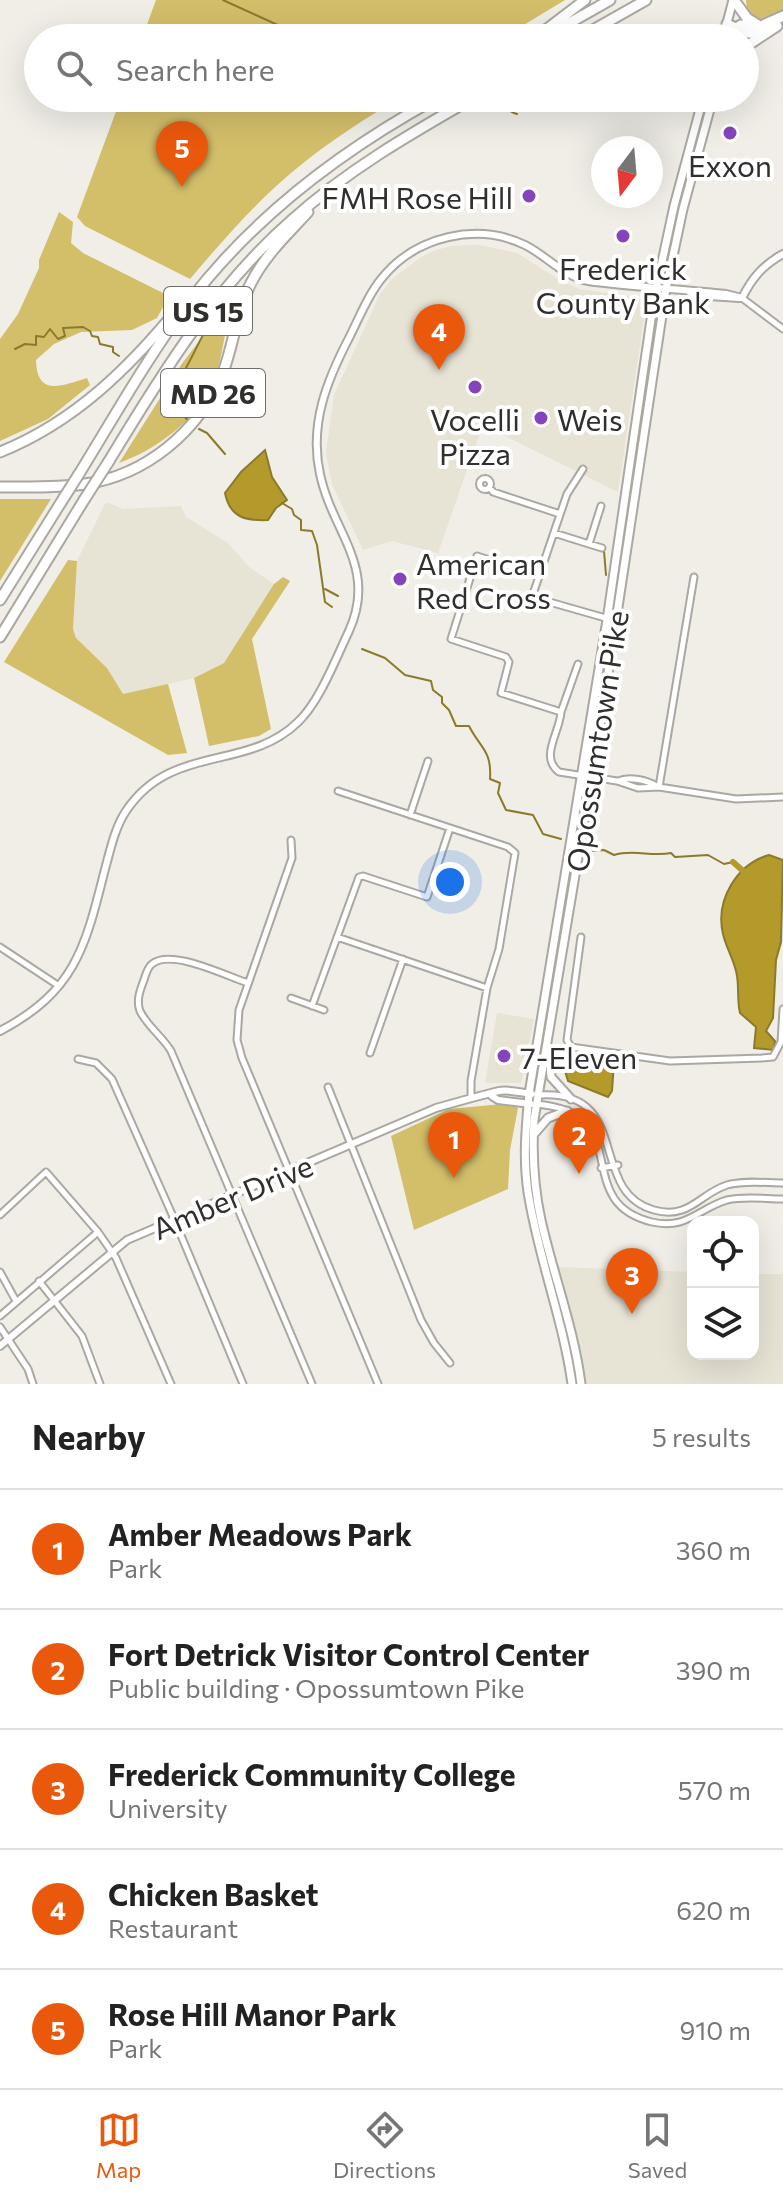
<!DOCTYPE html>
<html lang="en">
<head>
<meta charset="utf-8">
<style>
	:root { --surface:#fff; --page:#f6f6f6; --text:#222; --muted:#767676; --line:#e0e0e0; --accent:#ea580c }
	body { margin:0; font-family:Commissioner,sans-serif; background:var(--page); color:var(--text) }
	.controls { position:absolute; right:24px; bottom:24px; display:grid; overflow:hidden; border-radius:16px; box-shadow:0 8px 32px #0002 }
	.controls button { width:72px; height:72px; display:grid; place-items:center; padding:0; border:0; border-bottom:2px solid var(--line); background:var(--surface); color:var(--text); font:40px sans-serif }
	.compass { position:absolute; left:591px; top:136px; width:72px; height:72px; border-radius:50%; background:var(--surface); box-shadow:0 8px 32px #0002; rotate:196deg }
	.you { position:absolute; left:450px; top:882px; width:28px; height:28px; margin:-20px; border:6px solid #fff; border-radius:50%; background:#1a73e8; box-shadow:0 0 0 12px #1a73e833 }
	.badge { display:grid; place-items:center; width:52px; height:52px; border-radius:50%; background:var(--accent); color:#fff; font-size:26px; font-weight:700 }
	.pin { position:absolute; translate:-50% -66px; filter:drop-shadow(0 2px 4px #0008) }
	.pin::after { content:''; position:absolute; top:42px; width:28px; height:24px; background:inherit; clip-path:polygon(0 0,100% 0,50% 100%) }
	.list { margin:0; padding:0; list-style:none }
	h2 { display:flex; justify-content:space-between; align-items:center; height:104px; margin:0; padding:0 32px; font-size:34px }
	h2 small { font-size:26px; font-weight:400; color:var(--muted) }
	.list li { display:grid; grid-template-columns:52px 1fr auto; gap:24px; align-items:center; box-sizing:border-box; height:120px; padding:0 32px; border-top:2px solid var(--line) }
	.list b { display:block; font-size:30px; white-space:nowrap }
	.list p { margin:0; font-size:26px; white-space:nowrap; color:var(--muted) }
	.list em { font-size:26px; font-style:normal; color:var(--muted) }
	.icon { flex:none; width:44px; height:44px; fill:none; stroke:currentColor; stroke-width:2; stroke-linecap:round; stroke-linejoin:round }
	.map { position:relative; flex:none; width:783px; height:1384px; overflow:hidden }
	.search { position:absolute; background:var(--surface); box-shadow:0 8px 32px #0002; left:24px; right:24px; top:24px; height:88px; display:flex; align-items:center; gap:20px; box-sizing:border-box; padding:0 28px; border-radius:44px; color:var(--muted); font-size:30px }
	.sheet { height:704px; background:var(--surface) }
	nav { display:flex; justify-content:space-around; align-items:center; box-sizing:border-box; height:112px; border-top:2px solid var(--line); background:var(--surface); font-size:22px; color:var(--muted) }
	nav a { display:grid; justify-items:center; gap:4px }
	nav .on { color:var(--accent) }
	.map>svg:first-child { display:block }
	.built { fill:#e7e3d5 }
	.green { fill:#d3be6a }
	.water { fill:#b39a2b; stroke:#8c7a2c; stroke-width:2 }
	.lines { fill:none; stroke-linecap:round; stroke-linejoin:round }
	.stream { stroke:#8c7a2c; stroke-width:2 }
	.canal { stroke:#b39a2b; stroke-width:6 }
	.minor-casing { stroke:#aaa8a1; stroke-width:9 }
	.tertiary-casing { stroke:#aaa8a1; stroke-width:10 }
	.secondary-casing { stroke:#aaa8a1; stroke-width:11 }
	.motorway-casing { stroke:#aaa8a1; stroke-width:13 }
	.minor { stroke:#fff; stroke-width:5 }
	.tertiary { stroke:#fff; stroke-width:6 }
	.secondary { stroke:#fff; stroke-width:7 }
	.motorway { stroke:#fff; stroke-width:9 }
	.motorway-bridge-casing { stroke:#aaa8a1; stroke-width:13; stroke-linecap:butt }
	.motorway-bridge { stroke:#fff; stroke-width:9 }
	.poi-dot { fill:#8445ba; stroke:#fff; stroke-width:3 }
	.labels { text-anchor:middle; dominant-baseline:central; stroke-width:8; stroke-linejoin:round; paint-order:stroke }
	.shield { fill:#fff; stroke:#6e6d6c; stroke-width:2 }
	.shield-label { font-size:28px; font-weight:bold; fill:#302f2d }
	.poi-label { font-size:30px; fill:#302f2d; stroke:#fff }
	.street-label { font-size:30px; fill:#302f2d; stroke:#fff }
</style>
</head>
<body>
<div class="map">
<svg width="783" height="1384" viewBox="0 0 783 1384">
	<rect width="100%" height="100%" fill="#f0eee7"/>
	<path class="built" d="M479,245L517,253L558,279L579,289L641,298L646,305L618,492L497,432L493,436L481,430L438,553L392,541L363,550L332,484L326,453L334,395L380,294L392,279L421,257L436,250L451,246Z
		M109,503L123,509L181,506L186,517L228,543L249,567L274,584L224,663L194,678L123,695L107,668L76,638L73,631L77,561L105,504Z
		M497,1013L534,1019L521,1083H485Z
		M558,1267L693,1272V1354H753V1274H783V1384H586Z"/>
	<path class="green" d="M156,0H565L502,38H142Z
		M746,0H783V13C767,20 761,24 747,12Z
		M121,98H400C366,118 333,139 302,164C260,197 224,239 190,279L85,226L77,217Z
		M59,212L73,222L71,243L83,253L169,296L157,318L132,330L81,332L54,344L36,360C37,397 61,386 87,378L90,385L48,419L0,441V339L18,314L39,268V260Z
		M209,328L225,335C222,351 219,369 212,384C196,420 156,450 119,463L181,365Z
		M0,499H51L0,581Z
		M68,560L77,561L73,629L76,638L107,668L123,694L168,684L187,753L168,755L4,662Z
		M283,577L290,581L252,639L271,729L259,736L209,746L194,678L224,663L274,584Z
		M513,1103L518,1108L510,1150L508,1189L414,1230L391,1136L449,1109Z"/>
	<path class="water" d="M265,450L272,477L287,500L276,508L268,520C246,521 230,518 225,493L241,472Z
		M769,855L783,860L781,942L776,960L773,1018L766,1031L775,1041L774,1050L754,1048L756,1027L740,1013C737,1001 739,988 737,976C735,961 726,948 723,934C715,900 737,864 769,855Z
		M573,1055L614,1063L612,1091L608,1097L568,1081L565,1071Z"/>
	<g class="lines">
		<path class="stream" d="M223,0L306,38
			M488,100C497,100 506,111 517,114
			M15,349L25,344L36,345V336L44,337L50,329L58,339L65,336L63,328L83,327L90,331L92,336L98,337L100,344L113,347V352L119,356
			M188,420L163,400C189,374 197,338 219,309
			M199,429L207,433L225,454
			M282,503L292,509L294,515L301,520V530L312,531L317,545L325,602L332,607
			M604,551L606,575
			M325,589L338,596
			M362,649L385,658L405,675L431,681L433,690L442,697V703L449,710L456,726H469C480,748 492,750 490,779L500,783L498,793L506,810L533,815L543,834L561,839
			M588,851L604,850L614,855C633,849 652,857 671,853L675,857L708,855L724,864L733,862"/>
		<path class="canal" d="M733,862L742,870"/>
		<defs>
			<path id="minor" d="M742,298L783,329
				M583,469L567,494L532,597L616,621
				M479.5 484a5.5 5.5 0 1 1 11 0a5.5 5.5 0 1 1-11 0Z
				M490,488L493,492L560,514
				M554,533L589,544L601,506
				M589,544L602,548
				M539,576L477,556L451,639L506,657L509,662L501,693L561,712C560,732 539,757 559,772L617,781L638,788L659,787L736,799L783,797
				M561,712L578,664
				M618,781C629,776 648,780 658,787
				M659,787L694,577
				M338,791L508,847L515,853L499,949L487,988L471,1081V1097
				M410,815L428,761
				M291,840L292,858L239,1010L237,1040L242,1058L378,1384
				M337,937L487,988
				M581,937L567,1040L571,1047L670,1061L762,1058L773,1057L781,1042L783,1009
				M0,947L59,986
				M248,983C226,976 171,948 152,964C147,968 146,974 144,980C140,990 136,1001 140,1011C147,1026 163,1037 171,1051L312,1384
				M291,998L324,1010
				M312,1006L359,877L363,876L427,897L450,828
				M370,1053L403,959
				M78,1059L96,1063L112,1079L175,1221L243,1384
				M328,1087L421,1320L434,1343L450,1363
				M539,1095C634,1089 586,1191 654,1210C689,1220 699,1194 727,1185C744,1180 766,1183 783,1183
				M537,1104C553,1106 571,1109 583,1121C615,1151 587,1206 652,1222C687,1230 699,1208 727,1200C744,1196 765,1199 783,1199
				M601,1168L618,1165
				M0,1215L46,1172L98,1232L116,1258L171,1384
				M0,1272L16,1301
				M39,1281L82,1336L100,1384
				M0,1316L98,1232
				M0,1327L28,1369L33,1384"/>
			<path id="tertiary" d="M561,266L598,280
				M688,291L694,295L739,298
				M742,298C752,278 763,265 783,254
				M0,1031C74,992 85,949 104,873C110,852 114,829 126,811C171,743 247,772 298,722C320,701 336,658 349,631C378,567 332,532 320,474C309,424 327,380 350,336C360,316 368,295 382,278C416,236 477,222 525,245C547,256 564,277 588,281C633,287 680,289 726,294L742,298
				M492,1096L498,1100L531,1104
				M0,1346L127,1240L436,1108C457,1102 478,1096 499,1091C508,1089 523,1093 532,1094"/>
			<path id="secondary" d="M723,38L733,0
				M549,1053L551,1077L571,1099
				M535,1133L548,1118L567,1111
				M572,1384C563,1319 538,1257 528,1192C523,1159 526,1127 529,1094L607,620L654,299L674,206L703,98
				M581,1384C574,1328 553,1274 541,1220C534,1188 532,1152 534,1120L601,720L666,289L683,209L713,98"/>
			<path id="motorway" d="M734,0L747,18L758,25
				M727,24L747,33H762
				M738,27L741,25L761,26L783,16
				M543,32L585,0
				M543,38L610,0
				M579,38L646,0
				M745,47L777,26
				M0,452C75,422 130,367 180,306
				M109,461C161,375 215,287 292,220C346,171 410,134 473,98
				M79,474C114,417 148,357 188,303C254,216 342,150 437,98
				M0,487C28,487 57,488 85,484C146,475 198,432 222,375C234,345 236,312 251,283C265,255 288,234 308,212
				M0,600L65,496
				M0,637L84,500"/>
		</defs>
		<use href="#minor" class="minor-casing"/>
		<use href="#tertiary" class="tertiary-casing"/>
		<use href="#secondary" class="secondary-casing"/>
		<use href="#motorway" class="motorway-casing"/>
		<use href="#minor" class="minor"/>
		<use href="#tertiary" class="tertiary"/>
		<use href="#secondary" class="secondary"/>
		<use href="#motorway" class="motorway"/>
		<defs>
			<path id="motorway-bridge" d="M65,496L79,474
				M84,500L109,461"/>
		</defs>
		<use href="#motorway-bridge" class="motorway-bridge-casing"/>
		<use href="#motorway-bridge" class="motorway-bridge"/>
	</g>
	<g class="poi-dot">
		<circle cx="730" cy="133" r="8"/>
		<circle cx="529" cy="196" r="8"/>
		<circle cx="623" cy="236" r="8"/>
		<circle cx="475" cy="387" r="8"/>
		<circle cx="541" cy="418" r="8"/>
		<circle cx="400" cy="579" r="8"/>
		<circle cx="504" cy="1056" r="8"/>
	</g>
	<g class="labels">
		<g class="shield">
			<rect x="164" y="287" width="88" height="48" rx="6"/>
			<rect x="161" y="369" width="104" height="48" rx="6"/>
		</g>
		<g class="shield-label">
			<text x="208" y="311">US 15</text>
			<text x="213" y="393">MD 26</text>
		</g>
		<g class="poi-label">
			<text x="730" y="164">Exxon</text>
			<text x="513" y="196" text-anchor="end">FMH Rose Hill</text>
			<text x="623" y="267">Frederick<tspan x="623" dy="34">County Bank</tspan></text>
			<text x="475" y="418">Vocelli<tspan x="475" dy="34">Pizza</tspan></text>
			<text x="557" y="418" text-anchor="start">Weis</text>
			<text x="416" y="562" text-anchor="start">American<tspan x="416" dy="34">Red Cross</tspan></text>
			<text x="520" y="1056" text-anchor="start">7-Eleven</text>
		</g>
		<g class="street-label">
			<text transform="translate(596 741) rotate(-81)">Opossumtown Pike</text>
			<text transform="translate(232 1196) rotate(-23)">Amber Drive</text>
		</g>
	</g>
</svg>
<div class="controls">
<button><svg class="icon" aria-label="locate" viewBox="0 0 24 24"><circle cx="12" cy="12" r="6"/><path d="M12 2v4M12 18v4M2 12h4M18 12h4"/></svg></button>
<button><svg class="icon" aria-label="layers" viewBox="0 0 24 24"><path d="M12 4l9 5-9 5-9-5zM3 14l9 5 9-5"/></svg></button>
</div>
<svg class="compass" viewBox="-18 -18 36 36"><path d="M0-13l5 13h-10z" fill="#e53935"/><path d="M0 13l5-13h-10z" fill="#767676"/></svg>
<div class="you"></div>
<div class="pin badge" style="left:454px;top:1178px">1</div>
<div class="pin badge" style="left:579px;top:1174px">2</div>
<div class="pin badge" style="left:632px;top:1314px">3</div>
<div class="pin badge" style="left:439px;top:370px">4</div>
<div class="pin badge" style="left:182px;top:187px">5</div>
<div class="search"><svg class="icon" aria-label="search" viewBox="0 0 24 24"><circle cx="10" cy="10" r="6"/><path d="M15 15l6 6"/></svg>Search here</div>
</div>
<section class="sheet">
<h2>Nearby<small>5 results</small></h2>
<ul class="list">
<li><span class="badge">1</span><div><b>Amber Meadows Park</b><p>Park</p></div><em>360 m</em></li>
<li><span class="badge">2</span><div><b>Fort Detrick Visitor Control Center</b><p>Public building · Opossumtown Pike</p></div><em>390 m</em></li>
<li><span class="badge">3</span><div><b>Frederick Community College</b><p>University</p></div><em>570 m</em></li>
<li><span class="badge">4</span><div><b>Chicken Basket</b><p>Restaurant</p></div><em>620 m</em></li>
<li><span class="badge">5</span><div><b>Rose Hill Manor Park</b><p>Park</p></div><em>910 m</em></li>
</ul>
</section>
<nav>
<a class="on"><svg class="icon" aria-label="map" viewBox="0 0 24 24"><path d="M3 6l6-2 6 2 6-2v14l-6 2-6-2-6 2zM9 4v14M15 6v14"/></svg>Map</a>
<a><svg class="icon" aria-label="directions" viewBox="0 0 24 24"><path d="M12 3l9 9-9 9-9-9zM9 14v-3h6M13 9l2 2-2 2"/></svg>Directions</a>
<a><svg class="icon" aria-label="saved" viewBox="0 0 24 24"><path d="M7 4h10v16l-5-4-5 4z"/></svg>Saved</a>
</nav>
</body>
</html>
